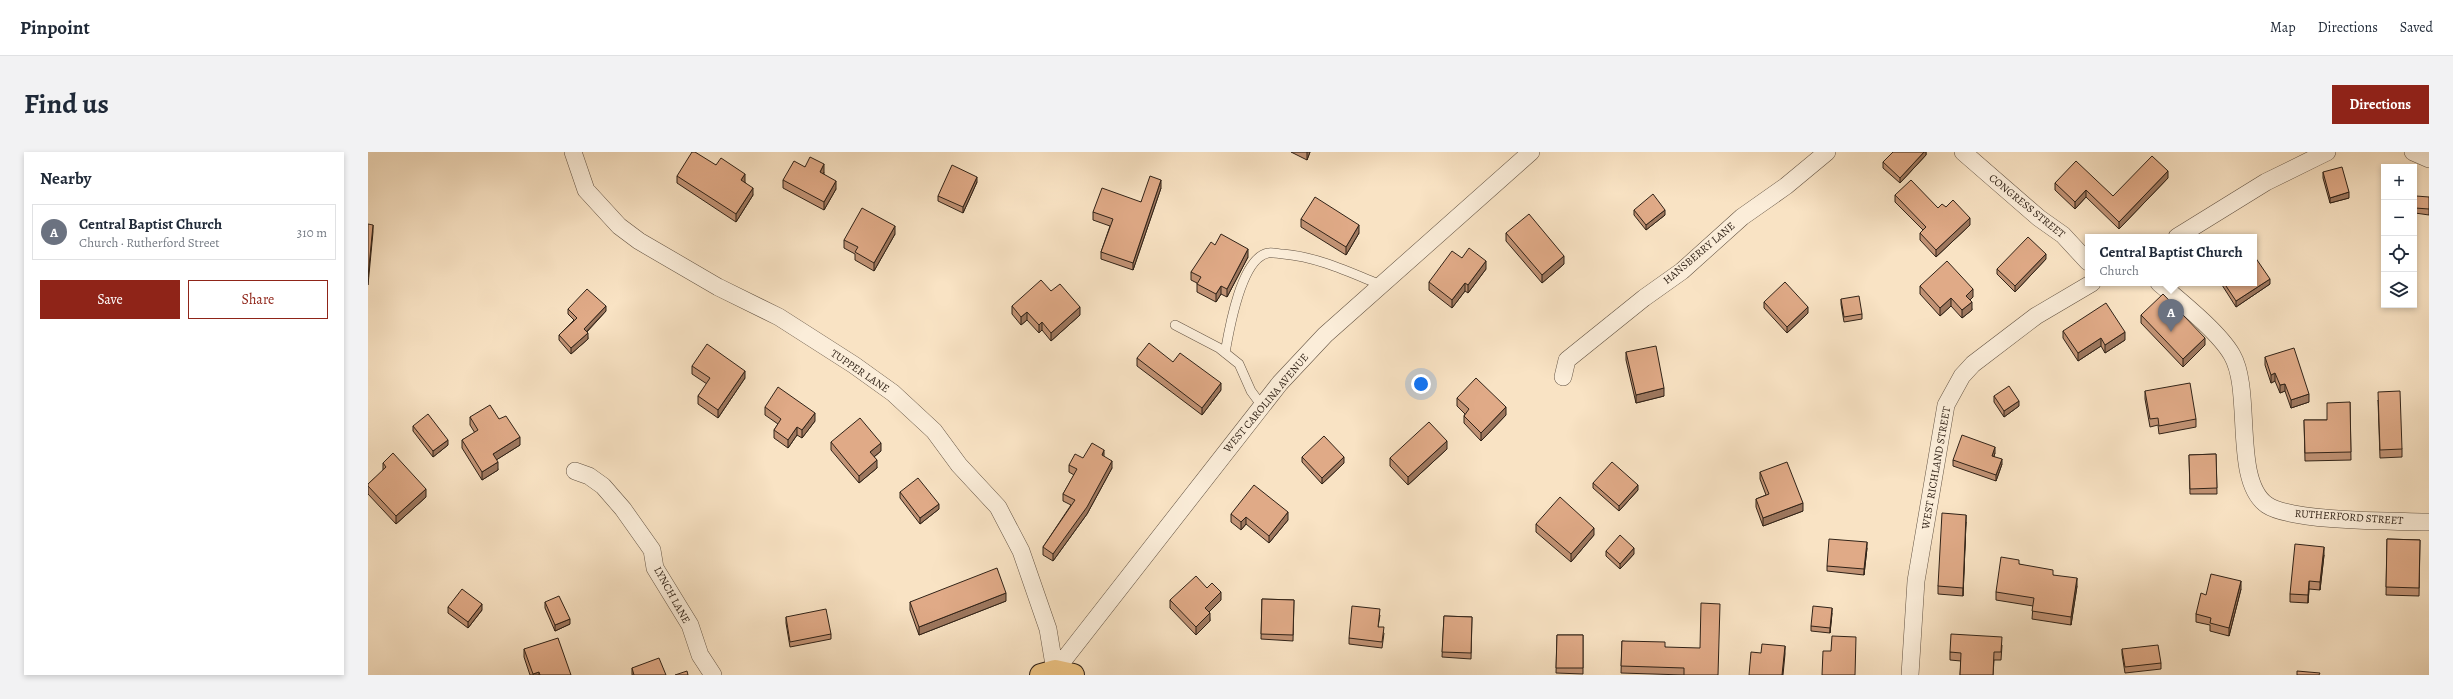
<!DOCTYPE html>
<html lang="en">
<head>
<meta charset="utf-8">
<style>
	:root { --surface:#fff; --page:#f2f2f3; --text:#1f2937; --muted:#747a83; --line:#e0e1e3; --accent:#8f2418 }
	body { margin:0; font-family:Alegreya,serif; background:var(--page); color:var(--text) }
	.controls { position:absolute; right:12px; top:12px; display:grid; overflow:hidden; border-radius:0px; box-shadow:0 2px 6px #0003 }
	.controls button { width:36px; height:36px; display:grid; place-items:center; padding:0; border:0; border-bottom:1px solid var(--line); background:var(--surface); color:var(--text); font:20px sans-serif }
	.you { position:absolute; left:1053px; top:232px; width:14px; height:14px; margin:-10px; border:3px solid #fff; border-radius:50%; background:#1a73e8; box-shadow:0 0 0 6px #1a73e833 }
	.badge { display:grid; place-items:center; width:26px; height:26px; border-radius:50%; background:var(--accent); color:#fff; font-size:13px; font-weight:700 }
	.pin { position:absolute; translate:-50% -33px; filter:drop-shadow(0 1px 2px #0008) }
	.pin::after { content:''; position:absolute; top:21px; width:14px; height:12px; background:inherit; clip-path:polygon(0 0,100% 0,50% 100%) }
	.popup { position:absolute; left:1717px; top:82px; width:172px; height:52px; box-sizing:border-box; display:grid; place-content:center; border-radius:0px; background:var(--surface); filter:drop-shadow(0 1px 3px #0005); font-size:13px; white-space:nowrap; color:var(--muted) }
	.popup b { font-size:15px; color:var(--text) }
	.popup::after { content:''; position:absolute; left:50%; top:100%; margin-left:-8px; border:8px solid transparent; border-top-color:var(--surface) }
	.list { margin:0; padding:0; list-style:none }
	h2 { display:flex; justify-content:space-between; align-items:center; height:52px; margin:0; padding:0 16px; font-size:17px }
	h2 small { font-size:13px; font-weight:400; color:var(--muted) }
	.list li { display:grid; grid-template-columns:26px 1fr auto; gap:12px; align-items:center; box-sizing:border-box; height:56px; margin:0 8px 8px; padding:0 8px; border:1px solid var(--line); border-radius:0px }
	.list b { display:block; font-size:15px; white-space:nowrap }
	.list p { margin:0; font-size:13px; white-space:nowrap; color:var(--muted) }
	.list em { font-size:13px; font-style:normal; color:var(--muted) }
	.actions { display:flex; gap:8px; padding:12px 16px }
	.actions a { flex:1; padding:9px 0; border:1px solid var(--accent); border-radius:0px; text-align:center; font-size:14px; color:var(--accent) }
	.actions .main { background:var(--accent); color:#fff }
	.icon { flex:none; width:22px; height:22px; fill:none; stroke:currentColor; stroke-width:2; stroke-linecap:round; stroke-linejoin:round }
	.map { position:relative; flex:none; width:2061px; height:523px; overflow:hidden; border-radius:0px }
	header { display:flex; align-items:center; gap:24px; box-sizing:border-box; height:56px; padding:0 20px; background:var(--surface); border-bottom:1px solid var(--line) }
	header strong { font-size:19px }
	nav { display:flex; gap:22px; margin-inline-start:auto; font-size:14px }
	.intro { display:flex; align-items:center; justify-content:space-between; box-sizing:border-box; height:96px; padding:0 24px }
	h1 { margin:0; font-size:28px }
	.button { padding:10px 18px; border-radius:0px; background:var(--accent); color:#fff; font-size:14px; font-weight:700 }
	main { display:flex; gap:24px; padding:0 24px }
	aside { flex:1; background:var(--surface); border-radius:0px; box-shadow:0 2px 6px #0003 }
	.map>svg:first-child { display:block }
	.lines { fill:none; stroke-linecap:round; stroke-linejoin:round }
	.service-casing { stroke:#625242; stroke-width:10 }
	.minor-casing { stroke:#625242; stroke-width:18 }
	.primary-casing { stroke:#302217; stroke-width:24 }
	.service { stroke:#fbedd9; stroke-width:9 }
	.minor { stroke:#fbedd9; stroke-width:17 }
	.primary { stroke:#ecc282; stroke-width:22 }
	.wall { fill:#c19274; stroke:#302217 }
	.shaded-wall { fill:#9d775e; stroke:#302217 }
	.building { fill:#e0aa87; stroke:#302217 }
	.labels { text-anchor:middle; dominant-baseline:central; stroke-width:3; stroke-linejoin:round; paint-order:stroke }
	.street-label { font-size:11px; fill:#302217; stroke:#fbedd9 }
</style>
</head>
<body>
<header>
<strong>Pinpoint</strong>
<nav><a>Map</a><a>Directions</a><a>Saved</a></nav>
</header>
<div class="intro"><h1>Find us</h1><a class="button">Directions</a></div>
<main>
<aside>
<h2>Nearby<small></small></h2>
<ul class="list">
<li><span class="badge" style="background:#6b7280">A</span><div><b>Central Baptist Church</b><p>Church · Rutherford Street</p></div><em>310 m</em></li>
</ul>
<div class="actions"><a class="main">Save</a><a>Share</a></div>
</aside>
<div class="map">
<svg width="2061" height="523" viewBox="0 0 2061 523">
	<rect width="100%" height="100%" fill="#f9e3c4"/>
	<filter id="stains"><feTurbulence type="fractalNoise" baseFrequency=".005" numOctaves="4"/><feColorMatrix values="0 0 0 0 .2 0 0 0 0 .09 0 0 0 0 .02 0 0 0 .5 -.17"/></filter>
	<radialGradient id="worn" r=".72"><stop offset=".6" stop-color="#630" stop-opacity="0"/><stop offset="1" stop-color="#630" stop-opacity=".3"/></radialGradient>
	<g class="lines">
		<defs>
			<path id="service" d="M807,173L851,196L871,212L883,239L894,254
				M857,201C861,178 873,106 900,101C904,100 911,102 915,102C950,105 981,120 1013,133"/>
			<path id="minor" d="M205,0L218,38L251,74L271,89L350,135L411,165L486,213L525,241L566,279L591,313L630,355L653,399L680,477L687,519
				M1595,0L1671,66L1695,83L1720,110
				M2045,0L2061,7
				M1809,85L1898,30L1959,0
				M1791,131C1812,149 1851,180 1864,203C1885,239 1864,329 1899,353C1924,370 2027,369 2061,370
				M1195,225L1199,208L1276,146L1314,119L1374,65L1418,34L1459,0
				M207,319L221,324L235,334L255,357L284,398L287,416L322,473L332,503L345,523
				M687,519L912,231L957,183L1163,0
				M1542,523L1548,429L1578,253L1594,224L1605,212L1668,164L1724,131"/>
			<path id="primary" d="M673,523L687,519L705,523"/>
		</defs>
		<use href="#service" class="service-casing"/>
		<use href="#minor" class="minor-casing"/>
		<use href="#primary" class="primary-casing"/>
		<use href="#service" class="service"/>
		<use href="#minor" class="minor"/>
		<use href="#primary" class="primary"/>
	</g>
	<path class="wall" d="M923,0H942L939,8Z
		M1558,0V3L1532,31L1515,16V10Z
		M348,13L377,30L385,43L368,70L309,31V24Z
		M437,15L456,20V22L468,37L456,58L415,36V28Z
		M1955,20L1981,46L1962,51L1955,26Z
		M1800,26L1751,77L1718,45L1707,57L1687,38V31L1745,44Z
		M609,30L595,61L570,49V44Z
		M793,36L765,118L733,107V100L742,74L725,68V60L773,50Z
		M1527,43L1570,56L1578,55L1602,73L1568,105L1552,88V81L1555,78L1527,50Z
		M2061,45V63L2047,61V56Z
		M1266,58L1297,63L1278,78L1266,63Z
		M933,67L991,81L978,103L933,75Z
		M1138,81L1196,112L1174,131L1138,89Z
		M527,82L506,119L487,108V102L476,96V88Z
		M847,93L880,105L859,145L853,142L848,150L829,140V131L823,128V120Z
		M1094,106L1118,117L1100,141L1097,139L1084,156L1061,138V130Z
		M1678,107L1647,140L1629,122V117Z
		M1854,131H1886L1902,132L1868,155L1854,133Z
		M1552,134L1605,145L1602,148L1604,158L1594,166L1583,154L1572,164L1552,142Z
		M683,139L712,163L683,189L674,178L671,181L659,168L653,173L644,162V154Z
		M1473,147L1494,162V167L1476,170L1473,152Z
		M1396,150L1440,161L1419,181L1396,156Z
		M200,157L238,159L219,180L220,187L203,202L191,188V183L206,168L200,162Z
		M1773,163L1837,193L1815,215L1773,171Z
		M1695,179L1757,188L1737,201L1733,194L1710,209L1695,186Z
		M1258,200L1296,244L1268,251L1258,208Z
		M1897,205L1941,250L1923,256L1917,239L1912,241L1907,229L1903,231L1897,213Z
		M769,206L805,210L853,238L834,263L769,214Z
		M324,214L377,226L350,266L330,252V244L339,232L324,222Z
		M1777,239L1828,267V275L1791,282L1790,273L1782,275L1777,247Z
		M1626,244L1651,254L1636,265L1626,250Z
		M1089,246L1138,263L1113,289L1096,271V264L1097,262L1089,254Z
		M2010,248L2034,297V305L2012,306Z
		M1982,250L1983,308L1937,309L1936,268H1959Z
		M397,255L447,269L434,286L429,283L420,296L406,286V278L410,272L397,263Z
		M102,265L131,267L152,293L128,308L130,318L114,328L94,296V288L107,281L102,273Z
		M45,274L80,293L65,305L45,279Z
		M463,290L513,299L506,305L509,316L491,331L463,298Z
		M1079,297L1040,333L1022,314V306Z
		M1627,301L1626,304L1634,312L1628,329L1585,314V308Z
		M1848,302L1849,342H1822L1821,303Z
		M736,304L744,316L719,362L685,409L675,403V395L703,353L695,349V342L706,323L701,320V313Z
		M934,305L976,311L954,332L934,310Z
		M15,311L58,345L28,372L0,342V332L15,319Z
		M1392,320L1435,359L1395,374L1388,355V347L1398,343L1392,327Z
		M1225,331L1270,338L1251,359L1225,336Z
		M532,340L571,357L552,372L532,346Z
		M863,362L920,368L901,391L878,372L873,378L863,370Z
		M1598,370L1595,444L1570,442V434Z
		M1168,372L1226,383L1203,410L1168,380Z
		M2019,387L2052,388L2051,444L2018,443Z
		M1499,396L1496,423L1459,419V414Z
		M1238,399L1266,402L1252,417L1238,404Z
		M1956,403L1952,438L1941,437L1940,451L1922,450V442Z
		M1651,412L1685,423L1709,434L1703,473L1664,467L1665,454L1628,448V440Z
		M839,436L853,448L841,460L842,469L828,483L802,456V448Z
		M1873,437L1861,484L1842,479V473L1828,470V462L1838,443Z
		M894,447L926,448L925,489L893,487Z
		M638,449L551,483L542,458V450Z
		M177,450L202,472L187,479L177,456Z
		M80,455L114,458L100,476L80,461Z
		M1464,461L1462,481L1443,479V474Z
		M1012,463L1010,475L1016,481L1014,496L981,492V486Z
		M1076,464L1104,465L1103,507L1074,505Z
		M418,465L463,482V487L422,495L418,471Z
		M1189,483H1215V522L1188,521Z
		M1254,489L1297,495L1350,523H1316L1253,521Z
		M1634,493L1633,508H1626L1625,523H1592L1593,509L1582,508V500Z
		M156,497L203,523H162L156,505Z
		M1754,497L1793,511V517L1757,521L1754,502Z
		M264,516L298,523H264Z"/>
	<path class="shaded-wall" d="M939,0H942L939,8Z
		M1556,0H1558V3L1532,31V26Z
		M456,12V20L452,28V20Z
		M1800,19V26L1751,77V70Z
		M377,22V30L373,36V28Z
		M609,25V30L595,61V55Z
		M793,28V36L765,118V111Z
		M468,29V37L456,58V50Z
		M385,36V43L368,70V62Z
		M1718,38V45L1707,57V50Z
		M1981,40V46L1962,51V46Z
		M1297,58V63L1278,78V73Z
		M1602,66V73L1568,105V98Z
		M5,73V80L0,133V125Z
		M991,73V81L978,103V95Z
		M527,74V82L506,119V111Z
		M880,97V105L859,145V137Z
		M1678,102V107L1647,140V134Z
		M1196,104V112L1174,131V123Z
		M1118,109V117L1100,141V133Z
		M1902,127V132L1868,155V149Z
		M1097,131V139L1084,156V148Z
		M853,134V142L848,150V142Z
		M1605,137V145L1598,152V144Z
		M1583,146V154L1572,164V156Z
		M1604,150V158L1594,166V158Z
		M238,154V159L216,182V177Z
		M712,155V163L683,189V181Z
		M1440,155V161L1419,181V175Z
		M659,160V168L653,173V165Z
		M674,170V178L671,181V173Z
		M1757,180V188L1737,201V193Z
		M220,181V187L203,202V196Z
		M1733,186V194L1710,209V201Z
		M1837,186V193L1815,215V207Z
		M377,219V226L350,266V258Z
		M1907,221V229L1903,231V223Z
		M853,231V238L834,263V256Z
		M1917,232V239L1912,241V233Z
		M1296,236V244L1268,251V243Z
		M1941,242V250L1923,256V248Z
		M1651,249V254L1636,265V259Z
		M1138,255V263L1113,289V281Z
		M447,261V269L434,286V278Z
		M429,275V283L420,296V288Z
		M152,285V293L125,310V302Z
		M80,288V293L65,305V299Z
		M1079,289V297L1040,333V325Z
		M513,291V299L502,308V300Z
		M1627,295V301L1624,309V304Z
		M736,298V305L734,303Z
		M976,305V311L954,332V326Z
		M1634,307V312L1628,329V323Z
		M509,308V316L491,331V324Z
		M744,309V316L719,362L685,409V402Z
		M130,310V318L114,328V320Z
		M1270,333V338L1251,359V354Z
		M58,337V345L28,372V364Z
		M1435,351V359L1395,374V366Z
		M571,352V357L552,372V366Z
		M920,360V368L901,391V384Z
		M1598,363V370L1595,444V436Z
		M878,365V372L873,378V370Z
		M1226,376V383L1203,410V402Z
		M1499,390V396L1496,423V417Z
		M1956,395V403L1952,438V430Z
		M1266,396V402L1252,417V412Z
		M1709,426V434L1703,473V465Z
		M1873,429V437L1861,484V476Z
		M1941,429V437L1940,451V443Z
		M853,440V448L837,464V456Z
		M638,441V449L551,483V475Z
		M114,452V458L100,476V470Z
		M1464,456V461L1462,481V476Z
		M842,461V469L828,483V475Z
		M202,467V472L187,479V473Z
		M1417,494V502L1415,523H1414Z
		M171,520V523H165V522Z"/>
	<path class="building" d="M324,0H327L348,13L353,6L377,22L373,28L385,36L368,62L309,24Z
		M1525,0H1556L1532,26L1515,10Z
		M1784,4L1800,19L1751,70L1718,38L1707,50L1687,31L1708,9L1745,44Z
		M442,5L456,12L452,20L468,29L456,50L415,28L426,9L437,15Z
		M584,13L609,25L595,55L570,44Z
		M1974,15L1981,40L1962,46L1955,20Z
		M782,24L793,28L765,111L733,100L745,67L725,60L734,36L773,50Z
		M1543,28L1570,56L1574,52L1578,55L1585,48L1602,66L1568,98L1552,81L1558,75L1527,43Z
		M1285,42L1297,58L1278,73L1266,58Z
		M2048,44L2061,45V57L2047,56Z
		M947,45L991,73L978,95L933,67Z
		M494,56L527,74L506,111L487,100L490,95L476,88Z
		M1161,62L1196,104L1174,123L1138,81Z
		M0,72L5,73L0,125Z
		M853,82L880,97L859,137L853,134L848,142L829,132L833,125L823,120L843,90L847,93Z
		M1660,85L1678,102L1647,134L1629,117Z
		M1101,96L1118,109L1100,133L1097,131L1084,148L1061,130L1084,99L1094,106Z
		M1887,105L1902,127L1868,149L1856,131H1886V106Z
		M1579,109L1605,137L1598,144L1604,150L1594,158L1583,146L1572,156L1552,134Z
		M673,128L683,139L692,132L712,155L683,181L674,170L671,173L659,160L653,165L644,154Z
		M1417,130L1440,155L1419,175L1396,150Z
		M219,137L238,154L216,177L220,181L203,196L191,183L209,166L200,157Z
		M1795,142L1837,186L1815,207L1773,163Z
		M1491,144L1494,162L1476,165L1473,147Z
		M1738,151L1757,180L1737,193L1733,186L1710,201L1695,179Z
		M781,191L805,210L812,201L853,231L834,256L769,206Z
		M339,192L377,219L350,258L330,244L342,226L324,214Z
		M1288,194L1296,236L1268,243L1258,200Z
		M1926,196L1941,242L1923,248L1917,232L1912,233L1907,221L1903,223L1897,205Z
		M1108,226L1138,255L1113,281L1096,264L1101,257L1089,246Z
		M1822,231L1828,267L1791,274L1790,266L1782,267L1777,239Z
		M1641,234L1651,249L1636,259L1626,244Z
		M410,235L447,261L434,278L429,275L420,288L406,278L413,267L397,255Z
		M2032,239L2034,297L2012,298L2010,240Z
		M1982,250L1983,300L1937,301L1936,268H1959V251Z
		M122,253L131,267L138,264L152,285L125,302L130,310L114,320L94,288L110,278L102,265Z
		M60,262L80,288L65,299L45,274Z
		M492,266L513,291L502,300L509,308L491,324L463,290Z
		M1061,270L1079,289L1040,325L1022,306Z
		M1594,283L1627,295L1624,304L1634,307L1628,323L1585,308Z
		M956,284L976,305L954,326L934,305Z
		M724,291L736,298L734,303L744,309L719,355L685,402L675,395L707,348L695,342L709,317L701,313L707,302L715,306Z
		M25,301L58,337L28,364L0,334V332L18,315L15,311Z
		M1848,302L1849,336L1822,337L1821,303Z
		M1244,310L1270,333L1251,354L1225,331Z
		M1419,310L1435,351L1395,366L1388,347L1401,342L1392,320Z
		M550,326L571,352L552,366L532,340Z
		M886,333L920,360L901,384L878,365L873,370L863,362Z
		M1192,345L1226,376L1203,402L1168,372Z
		M1574,361L1598,363L1595,436L1570,434Z
		M1252,383L1266,396L1252,412L1238,399Z
		M1461,387L1499,390L1496,417L1459,414Z
		M2019,387L2052,388L2051,436L2018,435Z
		M1927,392L1956,395L1952,430L1941,429L1940,443L1922,442Z
		M1633,405L1651,408V412L1685,418V423L1709,426L1703,465L1664,459L1666,446L1628,440Z
		M629,416L638,441L551,475L542,450Z
		M1843,422L1873,429L1861,476L1842,471L1843,466L1828,462L1833,441L1838,443Z
		M828,424L839,436L844,431L853,440L837,456L842,461L828,475L802,448Z
		M94,437L114,452L100,470L80,455Z
		M191,444L202,467L187,473L177,450Z
		M894,447L926,448L925,483L893,482Z
		M1333,451L1352,452L1350,523H1316V516L1253,514L1254,489L1297,490V495L1332,496Z
		M984,454L1012,457L1010,475H1016L1014,490L981,486Z
		M1445,454L1464,456L1462,476L1443,474Z
		M458,457L463,482L422,490L418,465Z
		M1076,464L1104,465L1103,501L1074,500Z
		M1583,482L1634,485L1633,500H1626L1625,523H1592L1593,501L1582,500Z
		M1189,483H1215V516H1188Z
		M1464,484L1488,485L1487,523H1454L1455,499H1463Z
		M190,486L203,523H172L171,520L165,522L156,497Z
		M1394,492L1417,494L1414,523H1381L1383,500L1393,501Z
		M1790,493L1793,511L1757,515L1754,497Z
		M291,506L298,523H266L264,516Z
		M319,519L320,523H307Z
		M1929,519L1952,521L1951,523H1929Z"/>
	<g class="labels">
		<g class="street-label">
			<text transform="translate(1659 54) rotate(39)">CONGRESS STREET</text>
			<text transform="translate(1331 101) rotate(-40)">HANSBERRY LANE</text>
			<text transform="translate(492 219) rotate(34)">TUPPER LANE</text>
			<text transform="translate(898 251) rotate(-50)">WEST CAROLINA AVENUE</text>
			<text transform="translate(1568 316) rotate(-80)">WEST RICHLAND STREET</text>
			<text transform="translate(1981 365) rotate(4)">RUTHERFORD STREET</text>
			<text transform="translate(304 443) rotate(61)">LYNCH LANE</text>
		</g>
	</g>
	<rect width="100%" height="100%" filter="url(#stains)"/>
	<rect width="100%" height="100%" fill="url(#worn)"/>
</svg>
<div class="controls">
<button>+</button>
<button>−</button>
<button><svg class="icon" aria-label="locate" viewBox="0 0 24 24"><circle cx="12" cy="12" r="6"/><path d="M12 2v4M12 18v4M2 12h4M18 12h4"/></svg></button>
<button><svg class="icon" aria-label="layers" viewBox="0 0 24 24"><path d="M12 4l9 5-9 5-9-5zM3 14l9 5 9-5"/></svg></button>
</div>
<div class="you"></div>
<div class="pin badge" style="left:1803px;top:180px;background:#6b7280">A</div>
<div class="popup"><b>Central Baptist Church</b>Church</div>
</div>
</main>
</body>
</html>
